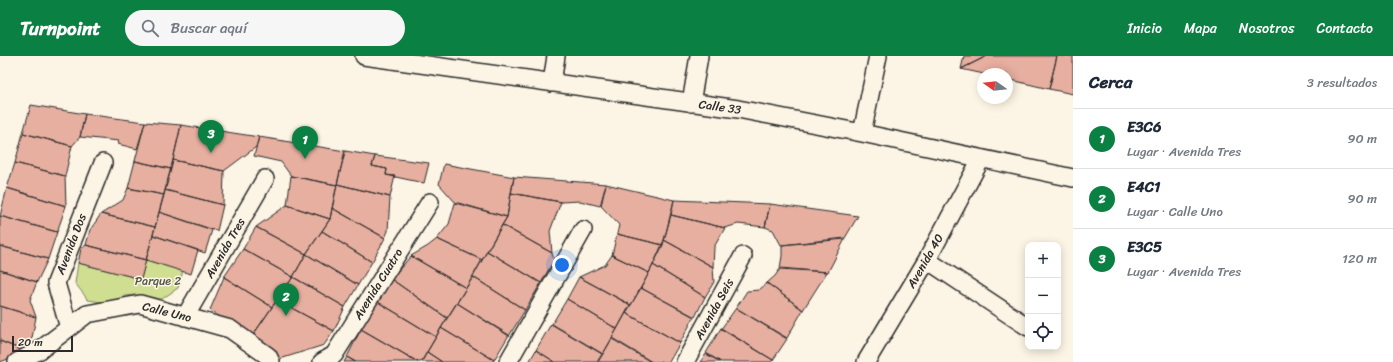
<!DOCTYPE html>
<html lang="es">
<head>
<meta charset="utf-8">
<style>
	:root { --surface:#fff; --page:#f6f6f7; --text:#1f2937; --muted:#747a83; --line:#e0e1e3; --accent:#0b8043 }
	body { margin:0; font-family:Sriracha,sans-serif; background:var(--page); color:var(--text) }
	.controls { position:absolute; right:12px; bottom:12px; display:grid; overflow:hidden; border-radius:8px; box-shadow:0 2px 10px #0003 }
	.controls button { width:36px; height:36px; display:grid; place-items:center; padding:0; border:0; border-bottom:1px solid var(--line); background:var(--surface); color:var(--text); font:20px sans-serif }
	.compass { position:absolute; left:977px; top:12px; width:36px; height:36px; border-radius:50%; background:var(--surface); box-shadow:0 2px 10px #0003; rotate:284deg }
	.scale { position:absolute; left:12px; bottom:10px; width:61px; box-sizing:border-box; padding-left:4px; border:2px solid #2b2b2b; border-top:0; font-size:11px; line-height:14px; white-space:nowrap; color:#2b2b2b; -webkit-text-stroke:3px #fcf5e5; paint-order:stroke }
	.you { position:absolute; left:562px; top:209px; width:14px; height:14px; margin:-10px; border:3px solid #fff; border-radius:50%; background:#1a73e8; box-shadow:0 0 0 6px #1a73e833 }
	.badge { display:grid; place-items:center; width:26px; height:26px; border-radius:50%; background:var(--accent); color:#fff; font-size:13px; font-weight:700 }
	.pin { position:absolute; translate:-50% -33px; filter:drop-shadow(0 1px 2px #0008) }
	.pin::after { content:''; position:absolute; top:21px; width:14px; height:12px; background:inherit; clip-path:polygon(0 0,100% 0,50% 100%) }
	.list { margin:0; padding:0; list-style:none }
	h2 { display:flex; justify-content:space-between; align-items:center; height:52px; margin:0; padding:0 16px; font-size:17px }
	h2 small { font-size:13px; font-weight:400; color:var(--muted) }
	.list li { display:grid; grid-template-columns:26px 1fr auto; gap:12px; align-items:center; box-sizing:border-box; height:60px; padding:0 16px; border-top:1px solid var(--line) }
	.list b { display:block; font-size:15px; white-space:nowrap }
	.list p { margin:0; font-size:13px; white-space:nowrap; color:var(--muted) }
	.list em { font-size:13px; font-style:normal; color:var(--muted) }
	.icon { flex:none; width:22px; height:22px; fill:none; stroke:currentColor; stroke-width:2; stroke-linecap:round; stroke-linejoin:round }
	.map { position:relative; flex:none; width:1073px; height:306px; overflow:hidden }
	header { display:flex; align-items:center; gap:24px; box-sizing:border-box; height:56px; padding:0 20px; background:var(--accent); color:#fff }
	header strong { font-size:19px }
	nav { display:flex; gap:22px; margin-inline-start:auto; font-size:14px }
	.search { width:280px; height:36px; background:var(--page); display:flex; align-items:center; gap:10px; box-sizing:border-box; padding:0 14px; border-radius:22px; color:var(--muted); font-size:15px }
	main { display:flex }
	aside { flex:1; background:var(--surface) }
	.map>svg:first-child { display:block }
	.green { fill:#d0de92; stroke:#7e845e }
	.building { fill:#e7afa0; stroke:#2b2b2b }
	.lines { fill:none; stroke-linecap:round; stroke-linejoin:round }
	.street-casing { stroke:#2b2b2b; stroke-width:20 }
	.street { stroke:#fcf5e5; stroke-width:17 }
	.labels { text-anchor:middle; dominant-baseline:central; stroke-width:3; stroke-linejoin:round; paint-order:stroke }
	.street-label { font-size:12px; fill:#2b2b2b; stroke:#fcf5e5 }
	.park-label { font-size:12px; fill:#545845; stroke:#fcf5e5 }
</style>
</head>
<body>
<header>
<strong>Turnpoint</strong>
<div class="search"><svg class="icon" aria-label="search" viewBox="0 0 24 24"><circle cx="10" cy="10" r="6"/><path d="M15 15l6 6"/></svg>Buscar aquí</div>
<nav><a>Inicio</a><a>Mapa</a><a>Nosotros</a><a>Contacto</a></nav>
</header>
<main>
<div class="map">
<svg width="1073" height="306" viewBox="0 0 1073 306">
	<rect width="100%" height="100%" fill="#fcf5e5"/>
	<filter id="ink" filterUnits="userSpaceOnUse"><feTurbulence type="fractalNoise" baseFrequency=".025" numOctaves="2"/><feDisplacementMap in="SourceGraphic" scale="8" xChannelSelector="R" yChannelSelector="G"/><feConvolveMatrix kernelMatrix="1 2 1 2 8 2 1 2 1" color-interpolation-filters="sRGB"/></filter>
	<g filter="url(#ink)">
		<path class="green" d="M146,204L183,215L178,232L162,243L134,239L125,240L108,247L88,244L75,227L78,207L141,223Z"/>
		<path class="building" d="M964,0H987L961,13Z
			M987,0H1057L1049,33L1007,23V18H984L961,13Z
			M1057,0H1073V38L1049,33Z
			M31,49L85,58L80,81L72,90L23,77Z
			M85,58L145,66L137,93L118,88L119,85L80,81Z
			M145,66L181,69L171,113L135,105Z
			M181,69L259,81L256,91L224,115L173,104Z
			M23,77L72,90L65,120L15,107Z
			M259,81L345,95L337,129L291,120L281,106L254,100Z
			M345,95L375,100L372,110L387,113L386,119L395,120L390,141L337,128Z
			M375,100L429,107L424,127L386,119L387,113L372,110Z
			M173,104L224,115L223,149L165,134Z
			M135,105L171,113L164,139L128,132Z
			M15,107L65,120L66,150L7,132Z
			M444,108L514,121L507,161L455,146L439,128Z
			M291,120L337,129L330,163L287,149Z
			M514,121L606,128L600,150L580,145L561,146L511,137Z
			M337,128L390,141L388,175L385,182L332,152Z
			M606,128L674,144L663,189L617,178L619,169L601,150Z
			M7,132L66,150L57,176L0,160Z
			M128,132L164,139L155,171L101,158L123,144Z
			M165,134L223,149L217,175L159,156Z
			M511,137L561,146L550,175L552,197L502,169L507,161Z
			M674,144L770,148L765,171L738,168L725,172L671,159Z
			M455,147L507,161L482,204L437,183L449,168Z
			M770,148L858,160L845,182L781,189L773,174L765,171Z
			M287,149L330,163L306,198L256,171Z
			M332,152L385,182L372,206L322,175L330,163Z
			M159,156L212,174L205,197L153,179Z
			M101,158L155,171L146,204L86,189L90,174Z
			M671,159L725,172L714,191L713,211L664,184Z
			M0,160L57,176L48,203L0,190Z
			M502,169L552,197L554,204L541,227L487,195Z
			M256,171L306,198L293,221L243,193Z
			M322,175L372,206L358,229L306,198Z
			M617,178L663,189L649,217L612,199Z
			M153,179L198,194L191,218L146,204Z
			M437,183L482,204L466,232L411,200L428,190Z
			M845,183L828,216L780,212L782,200V189Z
			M664,184L713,211L714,226L705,241L653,209Z
			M86,189L146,204L141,223L78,207L81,193Z
			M0,190L48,203L37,226L0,214Z
			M243,193L293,221L272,251L224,221Z
			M487,195L541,227L525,254L473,221Z
			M306,198L358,229L345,251L293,221Z
			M612,199L649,217L631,249L579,221L605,209Z
			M411,200L466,232L447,262L391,223Z
			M653,209L705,241L695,261L641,232Z
			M780,213L827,216L803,254L767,227L775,220Z
			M0,214L37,226L30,244L36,261L0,250Z
			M224,221L272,251L251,282L210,254Z
			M293,221L345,251L334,275L277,244Z
			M473,221L525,254L509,280L457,247Z
			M579,221L630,249L617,273L567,243Z
			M391,223L447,262L436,281L378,246Z
			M767,227L803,254L787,282L736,252L747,235L759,234Z
			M641,232L694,261L680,287L626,257Z
			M567,243L617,273L603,298L552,268Z
			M277,244L334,275L324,289L280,303L251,282Z
			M378,246L436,281L421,306H418L361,273Z
			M457,247L509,279L494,304L441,272Z
			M0,250L36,261L32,282L22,294L0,285Z
			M736,252L787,283L773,304L721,273Z
			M626,257L680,287L669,306H652L612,282Z
			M551,268L602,298L597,306H555L536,294Z
			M441,272L494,304L493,306H442L427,296Z
			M721,272L773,304L771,306H721L706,297Z
			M361,273L418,306H356L347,301Z
			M612,283L651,306H598Z
			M0,285L22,294L11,302L0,306Z
			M536,294L555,306H529Z
			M427,296L442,306H422Z
			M706,298L720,306H700Z
			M347,301L355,306H344Z"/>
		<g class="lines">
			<defs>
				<path id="street" d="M364,0L738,53L862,77L1073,122
					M552,27L556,0
					M691,47L699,0
					M862,77L878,0
					M927,204L1028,271
					M185,261L265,123
					M69,272L56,227L103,107
					M17,306L40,294L87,258L140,248L230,273L268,300L271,306
					M322,306L334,299L430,146
					M508,306L583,174
					M685,306L743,200
					M866,306L927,204L981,103"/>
			</defs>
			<use href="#street" class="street-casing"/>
			<use href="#street" class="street"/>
		</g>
	</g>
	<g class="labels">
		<g class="street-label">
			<text transform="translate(720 51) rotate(8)">Calle 33</text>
			<text transform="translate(71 188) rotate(-69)">Avenida Dos</text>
			<text transform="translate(225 192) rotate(-60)">Avenida Tres</text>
			<text transform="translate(925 205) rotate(-60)">Avenida 40</text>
			<text transform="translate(378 228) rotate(-58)">Avenida Cuatro</text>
			<text transform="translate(714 253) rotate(-61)">Avenida Seis</text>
			<text transform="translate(167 256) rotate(14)">Calle Uno</text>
		</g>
		<g class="park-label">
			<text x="158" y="225">Parque 2</text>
		</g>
	</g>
</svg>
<div class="controls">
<button>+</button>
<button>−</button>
<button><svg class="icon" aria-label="locate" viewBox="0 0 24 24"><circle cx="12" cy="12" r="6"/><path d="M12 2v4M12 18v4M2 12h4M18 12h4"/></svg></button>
</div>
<svg class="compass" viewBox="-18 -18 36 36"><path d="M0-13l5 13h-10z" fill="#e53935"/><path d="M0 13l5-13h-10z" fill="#747a83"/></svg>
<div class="scale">20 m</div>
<div class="you"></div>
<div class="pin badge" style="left:305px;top:103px">1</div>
<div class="pin badge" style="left:286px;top:260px">2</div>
<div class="pin badge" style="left:211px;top:97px">3</div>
</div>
<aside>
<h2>Cerca<small>3 resultados</small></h2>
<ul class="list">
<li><span class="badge">1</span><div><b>E3C6</b><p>Lugar · Avenida Tres</p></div><em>90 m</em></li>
<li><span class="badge">2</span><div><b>E4C1</b><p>Lugar · Calle Uno</p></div><em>90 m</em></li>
<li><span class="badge">3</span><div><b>E3C5</b><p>Lugar · Avenida Tres</p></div><em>120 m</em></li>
</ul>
</aside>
</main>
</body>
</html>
